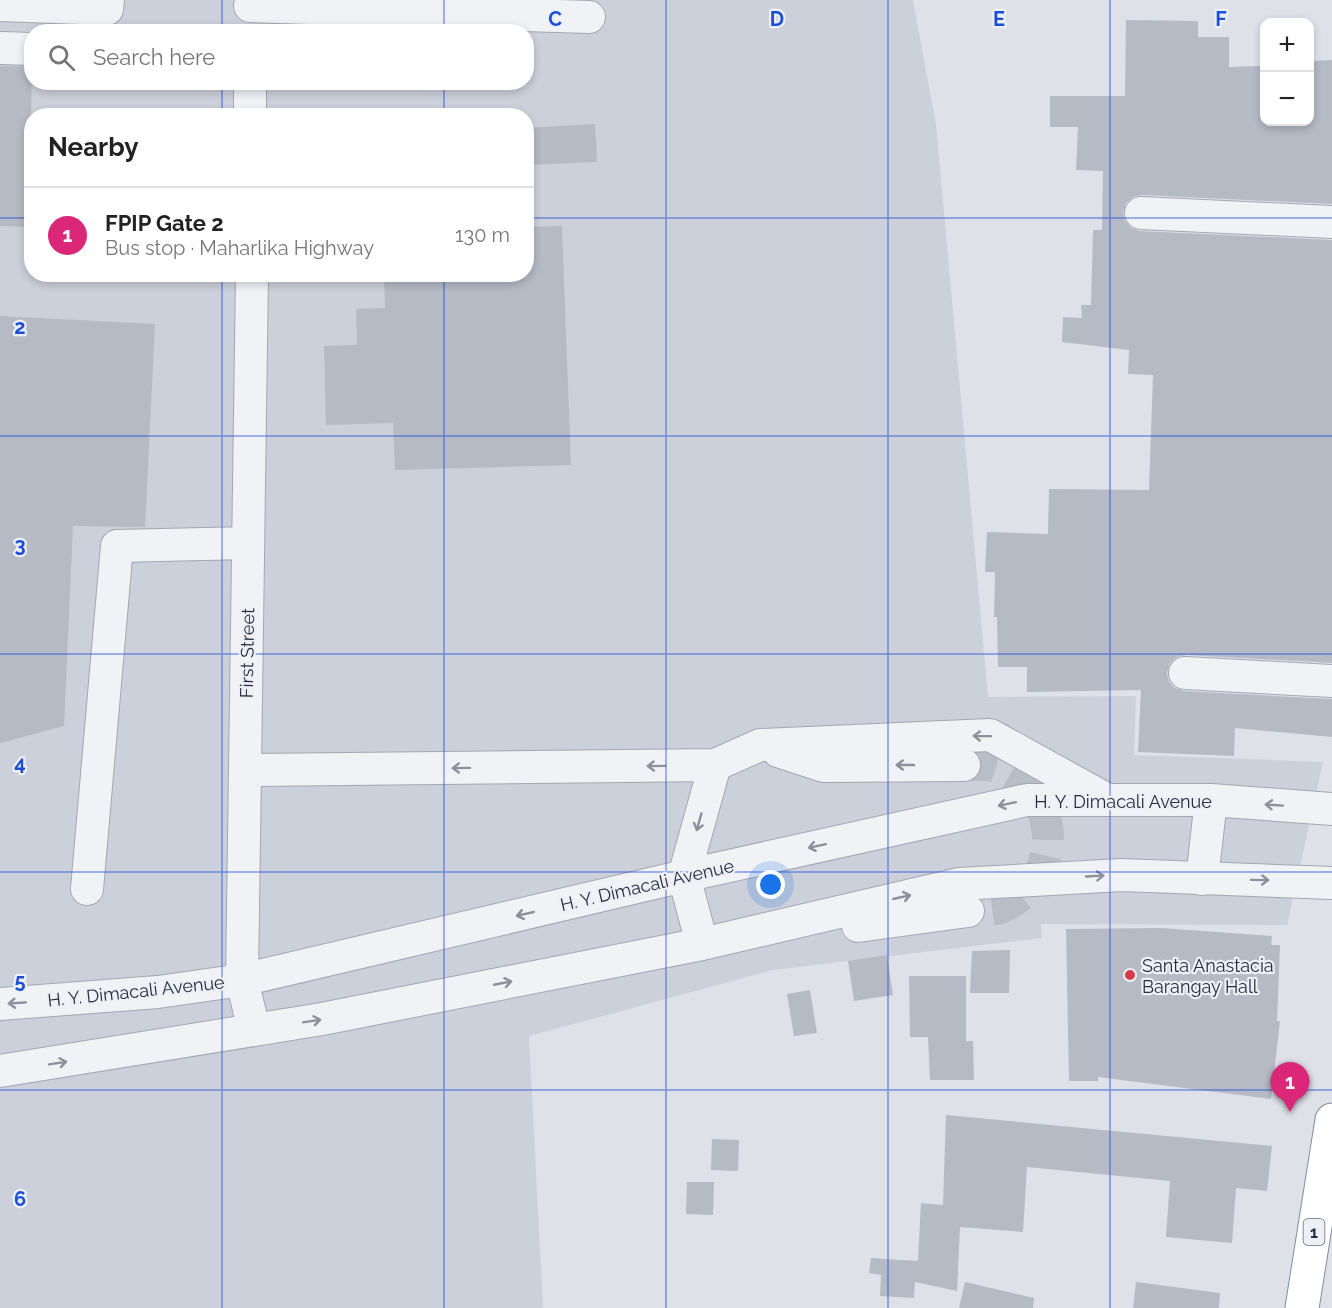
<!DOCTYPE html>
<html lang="en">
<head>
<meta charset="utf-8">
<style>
	:root { --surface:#fff; --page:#f2f2f2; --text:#222; --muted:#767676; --line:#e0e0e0; --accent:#db2777 }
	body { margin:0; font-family:Raleway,sans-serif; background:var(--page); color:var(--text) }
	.controls { position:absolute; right:18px; top:18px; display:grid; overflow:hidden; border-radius:12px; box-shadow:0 3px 9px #0003 }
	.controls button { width:54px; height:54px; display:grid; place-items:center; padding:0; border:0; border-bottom:2px solid var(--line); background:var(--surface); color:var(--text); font:30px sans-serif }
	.you { position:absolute; left:771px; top:885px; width:21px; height:21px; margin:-15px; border:4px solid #fff; border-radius:50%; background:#1a73e8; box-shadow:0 0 0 9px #1a73e833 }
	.badge { display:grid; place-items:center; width:39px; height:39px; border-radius:50%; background:var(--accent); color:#fff; font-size:20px; font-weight:700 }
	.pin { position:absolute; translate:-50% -50px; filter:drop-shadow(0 2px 3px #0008) }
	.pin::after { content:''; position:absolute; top:32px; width:21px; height:18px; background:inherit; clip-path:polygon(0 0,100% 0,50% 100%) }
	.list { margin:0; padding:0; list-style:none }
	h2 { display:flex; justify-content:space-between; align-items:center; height:78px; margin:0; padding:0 24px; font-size:26px }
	h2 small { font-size:20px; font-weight:400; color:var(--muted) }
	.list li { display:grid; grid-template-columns:39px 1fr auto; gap:18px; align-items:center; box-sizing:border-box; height:96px; padding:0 24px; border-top:2px solid var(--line) }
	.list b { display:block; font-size:22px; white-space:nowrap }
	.list p { margin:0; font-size:20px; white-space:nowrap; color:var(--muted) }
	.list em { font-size:20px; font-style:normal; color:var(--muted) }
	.icon { flex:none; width:33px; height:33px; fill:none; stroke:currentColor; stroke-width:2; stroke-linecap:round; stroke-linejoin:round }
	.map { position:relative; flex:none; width:1332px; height:1308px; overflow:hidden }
	.search { position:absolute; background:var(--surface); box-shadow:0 3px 9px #0003; left:24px; top:24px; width:510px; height:66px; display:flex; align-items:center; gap:15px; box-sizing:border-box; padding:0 21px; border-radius:24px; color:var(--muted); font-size:22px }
	.panel { position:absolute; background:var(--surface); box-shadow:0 3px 9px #0003; left:24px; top:108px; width:510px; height:174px; border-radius:24px }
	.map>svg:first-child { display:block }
	.built { fill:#ccd0da; fill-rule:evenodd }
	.building { fill:#b5bac5 }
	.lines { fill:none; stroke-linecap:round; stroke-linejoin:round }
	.minor-tunnel { stroke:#b9bdc6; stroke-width:32; stroke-dasharray:32 16; stroke-linecap:butt }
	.minor-casing { stroke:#a3a7b2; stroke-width:34 }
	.highway-casing { stroke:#848da0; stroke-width:35 }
	.minor { stroke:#f1f2f6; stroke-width:32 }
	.highway { stroke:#fff; stroke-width:33 }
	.oneway { stroke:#8c909b }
	.grid { fill:none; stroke:#1d4ed8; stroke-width:1.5; stroke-opacity:0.55 }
	.poi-dot { fill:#d53b46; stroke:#edf0f6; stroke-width:2 }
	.labels { text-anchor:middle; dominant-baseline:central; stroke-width:4.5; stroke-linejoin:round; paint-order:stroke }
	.shield { fill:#edf0f6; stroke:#626877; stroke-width:1.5 }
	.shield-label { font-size:16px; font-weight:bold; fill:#262d40 }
	.street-label { font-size:18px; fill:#262d40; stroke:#edf0f6 }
	.poi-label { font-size:18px; fill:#262d40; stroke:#edf0f6; text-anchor:start }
	.grid-label { font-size:20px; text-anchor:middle; font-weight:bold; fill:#1d4ed8; stroke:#edf0f6; stroke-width:4.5; stroke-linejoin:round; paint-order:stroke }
</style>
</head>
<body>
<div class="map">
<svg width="1332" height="1308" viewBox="0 0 1332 1308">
	<rect width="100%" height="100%" fill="#dee1e8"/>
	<path class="built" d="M0,0H913L936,125L988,697L1136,696L1134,755L1323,762L1287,925L1041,924L1042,938L773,970L529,1036L543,1308H0ZM32,32H526V82H32ZM32,116H526V274H32Z"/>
	<path class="building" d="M1126,20L1198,21V37H1229V67L1260,66L1261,121L1310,124V61L1332,60V204L1142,195L1133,197L1126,203L1123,213L1125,221L1131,228L1140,231L1332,240V663L1186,655L1177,657L1170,663L1167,673L1169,682L1175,688L1184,691L1332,699V737L1235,728L1234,756L1138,752L1141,690L1027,692V667H998L997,617H994L995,572H985L987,532L1048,534L1049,489L1149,490L1153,375L1128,374L1129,350L1062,342L1063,317L1082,318L1081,305H1091L1093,230H1102L1103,171L1076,170L1078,127H1050V96H1125Z
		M0,66L32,67L29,227L0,226Z
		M595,124L597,162L526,165V128Z
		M562,226L571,465L395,470L393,423L326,425L324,346L357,345L356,309L385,308L384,274H526V227Z
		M0,316L155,324L145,527L73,526L64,726L0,743Z
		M1161,928L1272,936L1271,945H1280L1277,1021H1280L1271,1099L1098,1077V1081H1069L1066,929Z
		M1010,950L1009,993H970L972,951Z
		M887,955L893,995L854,1001L848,961Z
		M909,976H966V1041H973L974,1080H930L928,1037H910Z
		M810,990L817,1033L794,1036L787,994Z
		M946,1115L1272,1146L1267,1191L1236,1188L1232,1243L1166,1237L1170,1181L1027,1167L1023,1232L960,1227L957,1291L915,1282L914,1298L880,1296L881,1275L869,1273L871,1258L918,1261L921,1203L943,1205Z
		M712,1139L739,1140L738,1171L711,1170Z
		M687,1182H714L713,1215L686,1214Z
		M965,1282L1034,1298L1033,1308H959Z
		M1136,1282L1220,1293L1219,1308H1133Z"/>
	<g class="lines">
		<path class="minor-tunnel" d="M964,765C974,765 987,764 996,767C1063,790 1066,881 1000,908C991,911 978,910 968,911"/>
		<defs>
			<path id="minor" d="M0,5L107,9L108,0
				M250,6L589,17
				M0,48L32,49
				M250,82V116
				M1141,213L1332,222
				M252,274L242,980L254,1030
				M1185,673L1332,681
				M778,751L824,766L964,765
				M245,770L715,765L760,745L990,735L1104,798
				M1202,879L1211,800
				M87,889L117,546L248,543
				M858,926L968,911
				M702,944L684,876L715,765
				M0,1004L158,992L242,980L684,876L1027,800H1211L1332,809
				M0,1071L322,1019L702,944L959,884L1122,875L1332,883"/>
			<path id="highway" d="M1302,1308L1332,1120"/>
		</defs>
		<use href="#minor" class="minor-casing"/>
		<use href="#highway" class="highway-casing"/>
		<use href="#minor" class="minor"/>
		<use href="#highway" class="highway"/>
	</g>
	<defs><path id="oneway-shaft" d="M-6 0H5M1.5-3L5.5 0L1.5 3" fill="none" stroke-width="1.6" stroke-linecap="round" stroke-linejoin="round" transform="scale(1.5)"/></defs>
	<g class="oneway">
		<use href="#oneway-shaft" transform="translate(982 736) rotate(-179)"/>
		<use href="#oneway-shaft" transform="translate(905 765) rotate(180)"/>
		<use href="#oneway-shaft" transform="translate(656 766) rotate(179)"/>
		<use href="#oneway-shaft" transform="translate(461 768) rotate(179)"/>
		<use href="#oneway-shaft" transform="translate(1007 804) rotate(168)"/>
		<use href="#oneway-shaft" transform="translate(1274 805) rotate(-176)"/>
		<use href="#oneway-shaft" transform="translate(699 822) rotate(106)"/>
		<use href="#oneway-shaft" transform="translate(817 846) rotate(168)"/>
		<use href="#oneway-shaft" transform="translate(1095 876) rotate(-3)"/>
		<use href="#oneway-shaft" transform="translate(1260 880) rotate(1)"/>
		<use href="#oneway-shaft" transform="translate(902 897) rotate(-13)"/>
		<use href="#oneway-shaft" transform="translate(525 914) rotate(167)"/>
		<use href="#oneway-shaft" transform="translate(503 983) rotate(-11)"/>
		<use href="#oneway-shaft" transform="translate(17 1003) rotate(176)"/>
		<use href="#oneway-shaft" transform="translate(312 1021) rotate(-9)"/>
		<use href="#oneway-shaft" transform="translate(58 1063) rotate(-9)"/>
	</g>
	<path class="grid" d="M222,0V32M444,0V32M666,0V1308M888,0V1308M1110,0V1308M222,82V116M444,82V116M0,218H32M526,218H1332M222,274V1308M444,274V1308M0,436H1332M0,654H1332M0,872H1332M0,1090H1332"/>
	<circle class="poi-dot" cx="1130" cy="975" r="6"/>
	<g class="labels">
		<rect class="shield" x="1303.5" y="1219" width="21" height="26" rx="4.5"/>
		<g class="shield-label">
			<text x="1314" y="1232">1</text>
		</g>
		<g class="street-label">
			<text transform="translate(247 653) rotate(-89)">First Street</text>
			<text x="1123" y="801">H. Y. Dimacali Avenue</text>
			<text transform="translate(647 885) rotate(-13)">H. Y. Dimacali Avenue</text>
			<text transform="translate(136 991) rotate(-6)">H. Y. Dimacali Avenue</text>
		</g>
		<g class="poi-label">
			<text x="1142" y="965">Santa Anastacia<tspan x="1142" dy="21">Barangay Hall</tspan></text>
		</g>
	</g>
	<g class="grid-label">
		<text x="555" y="26">C</text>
		<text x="777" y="26">D</text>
		<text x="999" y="26">E</text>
		<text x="1221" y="26">F</text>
		<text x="20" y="334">2</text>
		<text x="20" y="552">3</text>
		<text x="20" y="770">4</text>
		<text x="20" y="988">5</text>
		<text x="20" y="1206">6</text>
	</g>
</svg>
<div class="controls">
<button>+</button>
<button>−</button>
</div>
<div class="you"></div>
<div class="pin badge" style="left:1290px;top:1112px">1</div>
<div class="search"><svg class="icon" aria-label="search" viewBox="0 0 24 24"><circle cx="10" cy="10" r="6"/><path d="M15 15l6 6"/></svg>Search here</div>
<section class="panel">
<h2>Nearby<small></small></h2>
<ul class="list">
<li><span class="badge">1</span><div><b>FPIP Gate 2</b><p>Bus stop · Maharlika Highway</p></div><em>130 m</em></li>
</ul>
</section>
</div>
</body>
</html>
